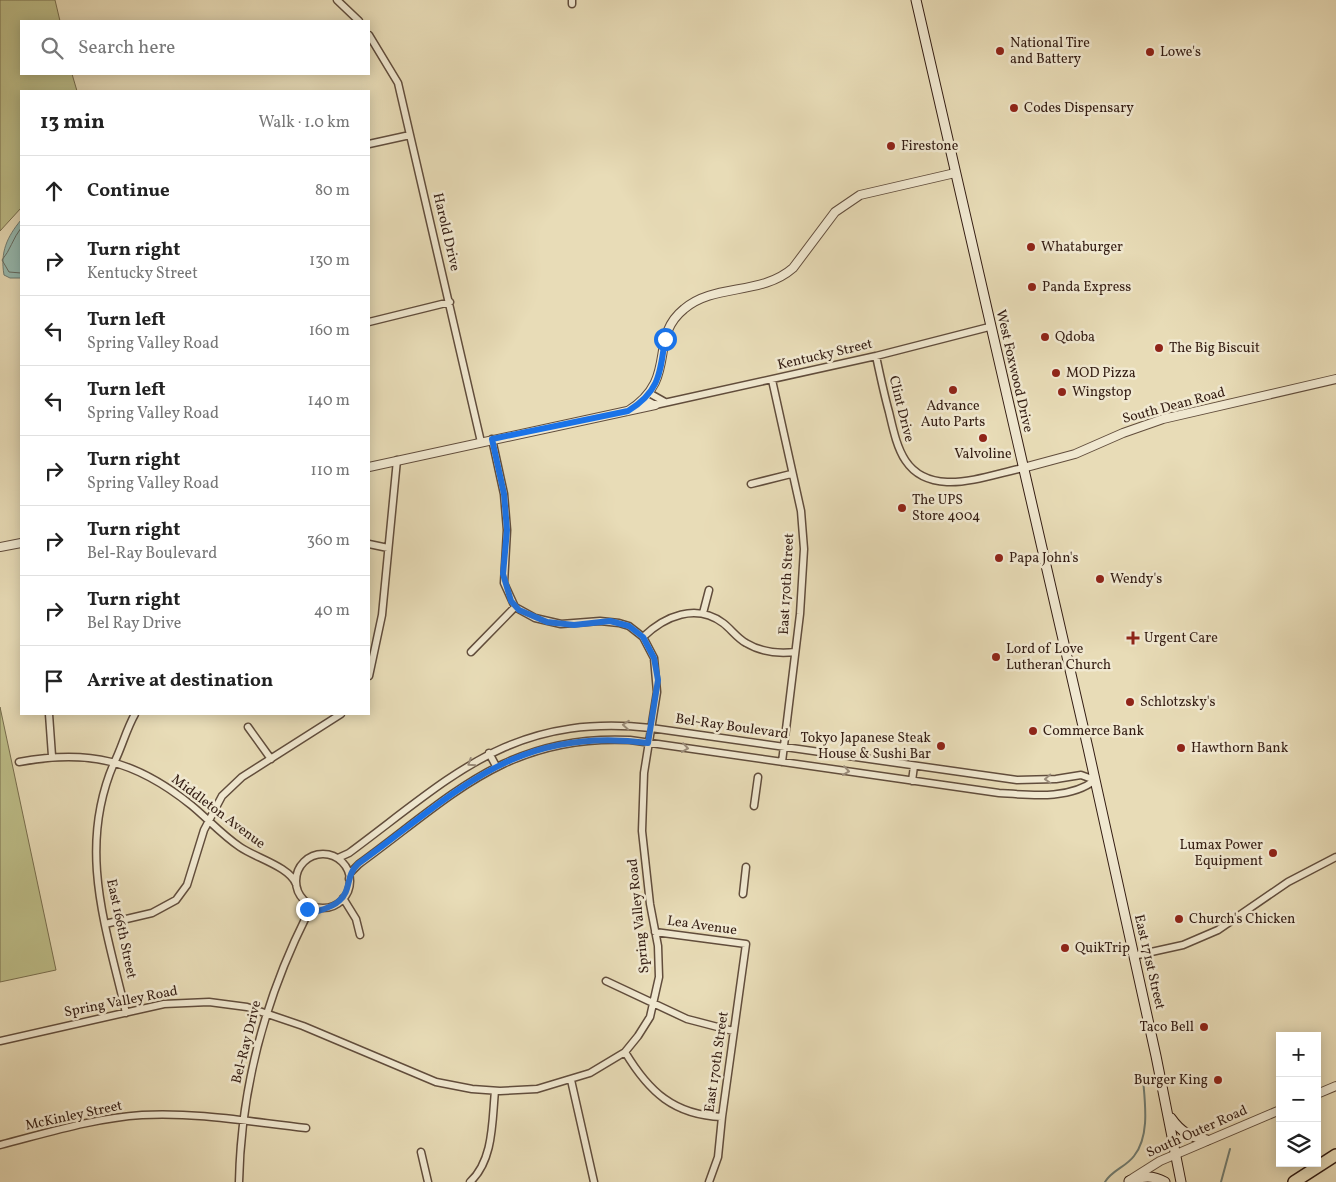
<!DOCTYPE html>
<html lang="en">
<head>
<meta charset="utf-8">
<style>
	:root { --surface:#fff; --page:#f6f6f6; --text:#222; --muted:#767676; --line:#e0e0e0 }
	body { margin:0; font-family:Vollkorn,serif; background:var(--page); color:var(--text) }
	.controls { position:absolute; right:15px; bottom:15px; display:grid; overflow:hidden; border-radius:0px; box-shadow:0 2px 12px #0003 }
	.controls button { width:45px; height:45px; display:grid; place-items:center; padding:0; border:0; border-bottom:1px solid var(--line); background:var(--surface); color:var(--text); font:25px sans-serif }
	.stop { position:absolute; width:15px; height:15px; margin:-11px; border:4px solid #1a73e8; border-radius:50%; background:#fff }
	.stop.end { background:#1a73e8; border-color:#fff; box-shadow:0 1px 5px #0008 }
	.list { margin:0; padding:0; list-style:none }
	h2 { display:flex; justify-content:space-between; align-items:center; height:65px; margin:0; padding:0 20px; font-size:21px }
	h2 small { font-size:16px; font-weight:400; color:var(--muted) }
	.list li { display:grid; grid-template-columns:32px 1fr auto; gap:15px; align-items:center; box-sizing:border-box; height:70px; padding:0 20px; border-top:1px solid var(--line) }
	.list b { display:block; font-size:19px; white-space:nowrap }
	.list p { margin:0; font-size:16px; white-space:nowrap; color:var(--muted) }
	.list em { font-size:16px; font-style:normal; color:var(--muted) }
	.icon { flex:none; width:28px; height:28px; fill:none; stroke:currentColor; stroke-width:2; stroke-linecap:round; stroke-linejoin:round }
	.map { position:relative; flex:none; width:1336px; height:1182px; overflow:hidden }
	.search { position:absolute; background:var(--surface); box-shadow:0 2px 12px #0003; left:20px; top:20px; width:350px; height:55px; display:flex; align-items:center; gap:12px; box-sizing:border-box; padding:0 18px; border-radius:0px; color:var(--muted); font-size:19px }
	.panel { position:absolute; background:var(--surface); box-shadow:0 2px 12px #0003; left:20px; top:90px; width:350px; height:625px; border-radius:0px }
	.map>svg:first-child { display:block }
	.green { fill:#bdbe89; stroke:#786e4e }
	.water { fill:#97bbb1; stroke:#6f7c72 }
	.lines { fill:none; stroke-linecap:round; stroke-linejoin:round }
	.shore { stroke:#666c62; stroke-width:1 }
	.stream { stroke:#6f7c72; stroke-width:2 }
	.minor-casing { stroke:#614d3c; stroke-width:9 }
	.tertiary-casing { stroke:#614d3c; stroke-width:10 }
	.secondary-casing { stroke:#341d13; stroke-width:11 }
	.motorway-casing { stroke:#341d13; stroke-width:14 }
	.minor { stroke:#f0e8d0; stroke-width:6 }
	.tertiary { stroke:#f0e8d0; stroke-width:8 }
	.secondary { stroke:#f0e8d0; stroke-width:9 }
	.motorway { stroke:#e8dcb7; stroke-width:11 }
	.oneway { stroke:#9b8d7b }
	.route { stroke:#1a73e8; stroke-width:6 }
	.poi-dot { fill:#8f2418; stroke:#f0e8d0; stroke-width:2 }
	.labels { text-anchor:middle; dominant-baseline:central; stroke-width:5; stroke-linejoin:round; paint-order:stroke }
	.poi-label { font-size:14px; fill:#341d13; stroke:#f0e8d0; text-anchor:start }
	.street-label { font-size:14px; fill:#341d13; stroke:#f0e8d0 }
</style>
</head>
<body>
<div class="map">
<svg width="1336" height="1182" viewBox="0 0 1336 1182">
	<rect width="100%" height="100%" fill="#e8dcb7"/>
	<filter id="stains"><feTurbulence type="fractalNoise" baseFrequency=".004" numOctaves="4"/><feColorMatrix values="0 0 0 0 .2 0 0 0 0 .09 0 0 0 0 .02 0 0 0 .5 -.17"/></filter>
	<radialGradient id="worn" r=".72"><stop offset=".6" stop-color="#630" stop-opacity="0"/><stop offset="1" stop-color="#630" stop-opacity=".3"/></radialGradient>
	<path class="green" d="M0,0H55L60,21H21V74H72L77,91H21V208L0,231Z
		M0,707L56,970L0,982Z"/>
	<path class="water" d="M21,220V278H10L4,275C0,252 7,237 21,220Z"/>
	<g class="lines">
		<path class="shore" d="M21,228C13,238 10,251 2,260L9,272L21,273"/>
		<path class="stream" d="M1105,1182C1112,1170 1126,1167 1134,1156C1150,1136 1145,1103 1143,1079
			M1221,1182L1230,1149"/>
		<defs>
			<path id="minor" d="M337,0L359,21
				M572,0V4
				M369,35L398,83L481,442
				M369,144L410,135
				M369,322L450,302
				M876,356C880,375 884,394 889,412C897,446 903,480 947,482C971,483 999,473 1023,468
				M772,380L801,511L804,549L800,614L782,762
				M649,393L665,402
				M644,399L655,405L876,356L989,327
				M751,484L791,474
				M369,544L388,548
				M703,613L709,590
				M643,637C665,616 696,603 723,623C731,629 737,638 746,643C761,652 778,654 795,652
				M471,652L515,607
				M369,676L382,615L397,460
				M49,714L52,756
				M248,727L271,759
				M489,753L496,766
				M19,762C89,749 135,760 191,805C207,818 222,835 240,847C256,858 290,867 296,884
				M912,781L914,766
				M754,806L758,777
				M296 881a27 27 0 1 1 54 0a27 27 0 1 1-54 0Z
				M338,858L349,853C453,776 511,713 651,728L1017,780L1056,779L1081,775L1095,780
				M349,879L350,873L359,864C451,797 507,734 630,740L999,793C1030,795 1070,800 1095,780
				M743,894L746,867
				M343,898L356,919L360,935
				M105,924L152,913L176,900L187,885L204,830L222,796L242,777L341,714
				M655,932L746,944L722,1117L718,1157L709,1182
				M1133,956L1183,945L1218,930L1288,882L1336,857
				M606,981L687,1019L733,1031
				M126,1013C106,927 77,849 114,763C122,747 126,730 135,714
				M0,1041L164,1004L209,1002L247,1007L303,1026L436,1082L472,1089L500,1091L537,1089L590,1073L625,1052L638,1036L650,1017L659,977L658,946L650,904L642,831L644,773L657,692L654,658L643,637L629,626L619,623L600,621L561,624L535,618L515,607L504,583L507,530L504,494L492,439
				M625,1052C649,1092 674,1115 722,1117
				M571,1080L594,1182
				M0,1145C47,1133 94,1118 142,1115C197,1112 251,1122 306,1128
				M421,1152L428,1182
				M239,1182C241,1088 265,999 307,915
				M470,1182C494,1160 492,1120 495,1091"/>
			<path id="tertiary" d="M628,411C680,378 647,339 684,309C714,283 761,296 793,268L835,212L860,195L955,173
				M369,467L655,405
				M1023,468L1075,454L1123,433L1163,419L1336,379
				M0,547L21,543
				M1317,1094L1336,1086
				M1130,1180L1160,1161L1280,1110"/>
			<path id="secondary" d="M916,0L1088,748L1156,1056L1181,1182
				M1171,1118C1181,1132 1190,1137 1207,1140
				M1129,1181C1143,1176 1153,1175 1165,1182"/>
			<path id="motorway" d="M1294,1182L1336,1155"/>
		</defs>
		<use href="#minor" class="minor-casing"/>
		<use href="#tertiary" class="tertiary-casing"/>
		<use href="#secondary" class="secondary-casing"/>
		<use href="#motorway" class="motorway-casing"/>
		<use href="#minor" class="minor"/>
		<use href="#tertiary" class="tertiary"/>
		<use href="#secondary" class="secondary"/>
		<use href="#motorway" class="motorway"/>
	</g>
	<defs><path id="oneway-chevron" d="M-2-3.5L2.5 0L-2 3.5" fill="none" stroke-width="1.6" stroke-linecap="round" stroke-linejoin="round" transform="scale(1.25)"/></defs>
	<g class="oneway">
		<use href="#oneway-chevron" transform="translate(626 725) rotate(-176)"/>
		<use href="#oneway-chevron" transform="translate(685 748) rotate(8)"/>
		<use href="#oneway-chevron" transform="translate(471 763) rotate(147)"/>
		<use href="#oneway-chevron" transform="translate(846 771) rotate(8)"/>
		<use href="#oneway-chevron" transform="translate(1048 779) rotate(177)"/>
	</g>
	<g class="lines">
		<path class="route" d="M307,909V915C317,910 331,909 339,901C352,890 345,876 358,864C457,793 516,725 648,743L658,680L654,658L643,637L629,626L610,621L574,625L547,622L519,610L511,601L503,574L507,530L504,494L492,439L628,411C660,391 660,373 665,339"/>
	</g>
	<g class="poi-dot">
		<circle cx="1000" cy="51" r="5"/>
		<circle cx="1150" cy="52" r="5"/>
		<circle cx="1014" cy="108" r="5"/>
		<circle cx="891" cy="146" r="5"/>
		<circle cx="1031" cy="247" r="5"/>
		<circle cx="1032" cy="287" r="5"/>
		<circle cx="1045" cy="337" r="5"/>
		<circle cx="1159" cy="348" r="5"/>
		<circle cx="1056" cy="373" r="5"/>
		<circle cx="953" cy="390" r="5"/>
		<circle cx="1062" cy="392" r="5"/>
		<circle cx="983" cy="438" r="5"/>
		<circle cx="902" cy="508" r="5"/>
		<circle cx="999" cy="558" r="5"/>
		<circle cx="1100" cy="579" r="5"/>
		<path d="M1130.5 630.5h5v5h5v5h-5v5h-5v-5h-5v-5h5z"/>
		<circle cx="996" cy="657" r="5"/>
		<circle cx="1130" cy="702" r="5"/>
		<circle cx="1033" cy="731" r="5"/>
		<circle cx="941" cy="746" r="5"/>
		<circle cx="1181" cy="748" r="5"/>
		<circle cx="1273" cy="853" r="5"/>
		<circle cx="1179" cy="919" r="5"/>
		<circle cx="1065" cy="948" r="5"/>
		<circle cx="1204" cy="1027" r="5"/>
		<circle cx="1218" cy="1080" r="5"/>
	</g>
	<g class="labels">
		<g class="poi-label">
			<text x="1010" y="43">National Tire<tspan x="1010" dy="16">and Battery</tspan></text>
			<text x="1160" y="52">Lowe's</text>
			<text x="1024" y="108">Codes Dispensary</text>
			<text x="901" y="146">Firestone</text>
			<text x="1041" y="247">Whataburger</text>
			<text x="1042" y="287">Panda Express</text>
			<text x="1055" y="337">Qdoba</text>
			<text x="1169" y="348">The Big Biscuit</text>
			<text x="1066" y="373">MOD Pizza</text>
			<text x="1072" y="392">Wingstop</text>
			<text x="953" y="406" text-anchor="middle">Advance<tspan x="953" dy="16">Auto Parts</tspan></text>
			<text x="983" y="454" text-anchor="middle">Valvoline</text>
			<text x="912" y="500">The UPS<tspan x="912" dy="16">Store 4004</tspan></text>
			<text x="1009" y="558">Papa John's</text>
			<text x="1110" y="579">Wendy's</text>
			<text x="1144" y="638">Urgent Care</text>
			<text x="1006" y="649">Lord of Love<tspan x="1006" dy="16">Lutheran Church</tspan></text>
			<text x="1140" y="702">Schlotzsky's</text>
			<text x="1043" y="731">Commerce Bank</text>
			<text x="931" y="738" text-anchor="end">Tokyo Japanese Steak<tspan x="931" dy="16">House &amp; Sushi Bar</tspan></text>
			<text x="1191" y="748">Hawthorn Bank</text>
			<text x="1263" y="845" text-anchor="end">Lumax Power<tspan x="1263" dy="16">Equipment</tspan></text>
			<text x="1189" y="919">Church's Chicken</text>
			<text x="1075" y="948">QuikTrip</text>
			<text x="1194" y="1027" text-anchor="end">Taco Bell</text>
			<text x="1208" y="1080" text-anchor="end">Burger King</text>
		</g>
		<g class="street-label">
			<text transform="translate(446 232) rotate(77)">Harold Drive</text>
			<text transform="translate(825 355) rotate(-13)">Kentucky Street</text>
			<text transform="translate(1014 371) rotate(77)">West Foxwood Drive</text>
			<text transform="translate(1174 406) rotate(-15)">South Dean Road</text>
			<text transform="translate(901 409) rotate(76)">Clint Drive</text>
			<text transform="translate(787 584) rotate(-87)">East 170th Street</text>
			<text transform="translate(732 727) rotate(8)">Bel-Ray Boulevard</text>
			<text transform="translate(218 812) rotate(37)">Middleton Avenue</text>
			<text transform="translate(639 916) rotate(-96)">Spring Valley Road</text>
			<text transform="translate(702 926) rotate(8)">Lea Avenue</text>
			<text transform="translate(121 929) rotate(78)">East 166th Street</text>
			<text transform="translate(1149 962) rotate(77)">East 171st Street</text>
			<text transform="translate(121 1002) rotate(-11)">Spring Valley Road</text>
			<text transform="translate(247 1042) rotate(-76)">Bel-Ray Drive</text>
			<text transform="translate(717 1062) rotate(-82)">East 170th Street</text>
			<text transform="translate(74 1116) rotate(-12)">McKinley Street</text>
			<text transform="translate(1197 1132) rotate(-24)">South Outer Road</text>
		</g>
	</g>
	<rect width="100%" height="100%" filter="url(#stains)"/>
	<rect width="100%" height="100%" fill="url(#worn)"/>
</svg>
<div class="controls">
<button>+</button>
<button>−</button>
<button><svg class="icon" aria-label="layers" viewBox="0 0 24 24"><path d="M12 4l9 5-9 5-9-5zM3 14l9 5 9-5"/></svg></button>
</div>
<div class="stop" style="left:665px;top:339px"></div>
<div class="stop end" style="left:307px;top:909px"></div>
<div class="search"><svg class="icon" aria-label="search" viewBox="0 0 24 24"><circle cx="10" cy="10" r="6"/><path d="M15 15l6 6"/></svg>Search here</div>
<section class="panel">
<h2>13 min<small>Walk · 1.0 km</small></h2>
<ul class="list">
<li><svg class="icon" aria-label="ahead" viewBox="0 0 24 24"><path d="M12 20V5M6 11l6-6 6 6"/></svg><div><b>Continue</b></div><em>80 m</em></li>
<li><svg class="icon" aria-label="right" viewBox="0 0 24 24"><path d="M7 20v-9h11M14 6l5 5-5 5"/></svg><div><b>Turn right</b><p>Kentucky Street</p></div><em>130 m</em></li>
<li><svg class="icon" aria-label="left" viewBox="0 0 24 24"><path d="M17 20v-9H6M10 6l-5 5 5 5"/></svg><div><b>Turn left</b><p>Spring Valley Road</p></div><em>160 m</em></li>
<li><svg class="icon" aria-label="left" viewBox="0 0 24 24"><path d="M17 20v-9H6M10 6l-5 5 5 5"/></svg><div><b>Turn left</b><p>Spring Valley Road</p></div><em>140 m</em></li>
<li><svg class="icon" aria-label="right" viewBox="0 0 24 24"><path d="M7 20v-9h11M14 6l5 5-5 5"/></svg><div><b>Turn right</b><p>Spring Valley Road</p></div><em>110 m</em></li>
<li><svg class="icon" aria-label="right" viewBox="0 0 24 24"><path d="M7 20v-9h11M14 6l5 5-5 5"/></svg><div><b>Turn right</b><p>Bel-Ray Boulevard</p></div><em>360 m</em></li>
<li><svg class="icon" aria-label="right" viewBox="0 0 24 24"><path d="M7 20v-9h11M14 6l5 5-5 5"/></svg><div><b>Turn right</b><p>Bel Ray Drive</p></div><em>40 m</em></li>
<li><svg class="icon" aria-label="arrive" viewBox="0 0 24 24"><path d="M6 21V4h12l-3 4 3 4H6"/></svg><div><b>Arrive at destination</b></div></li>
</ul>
</section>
</div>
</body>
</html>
